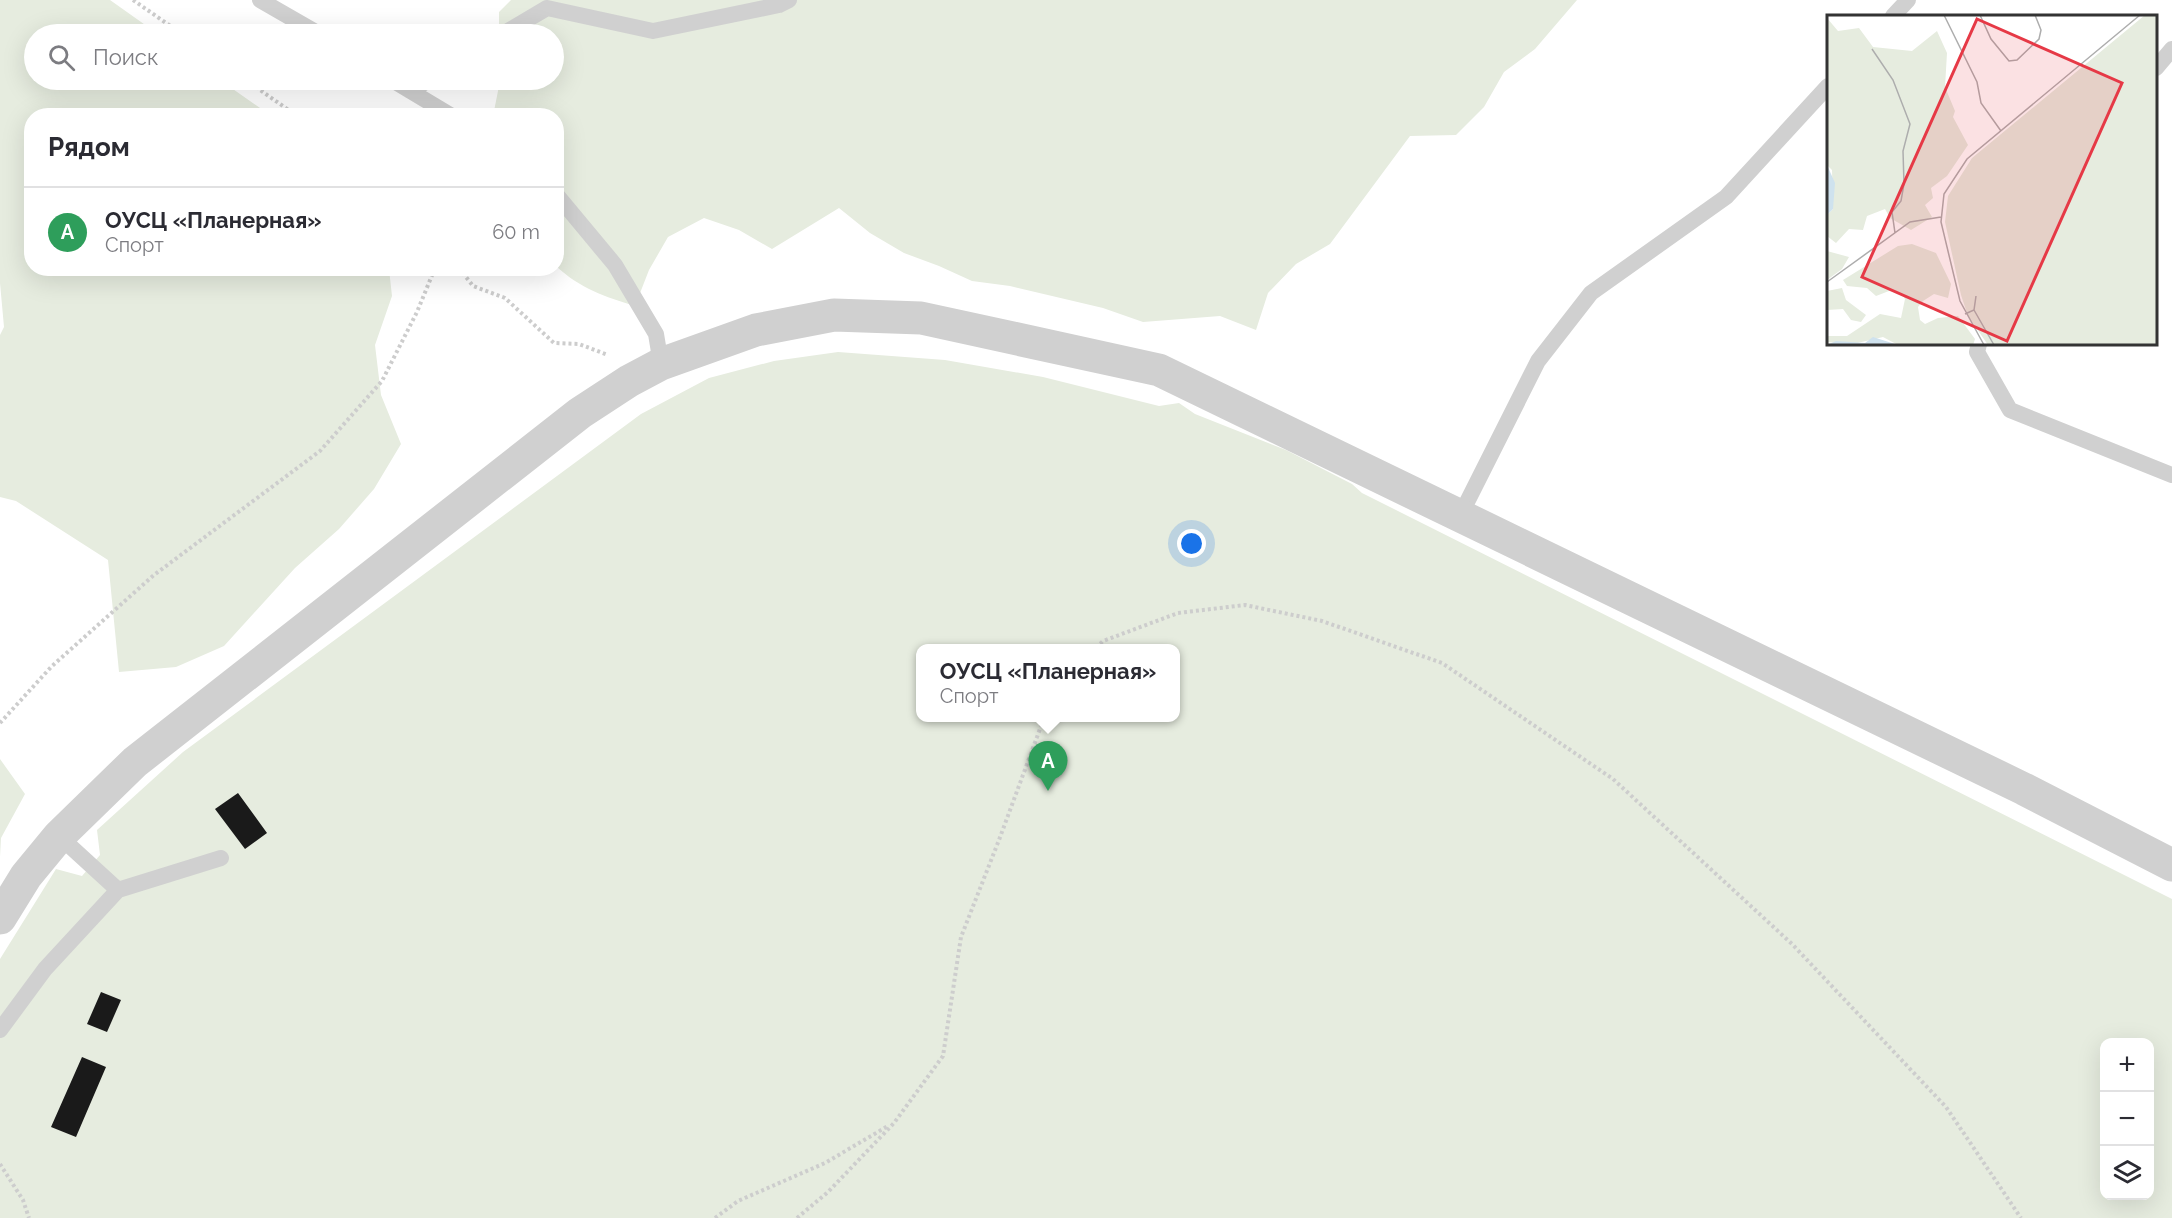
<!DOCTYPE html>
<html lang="ru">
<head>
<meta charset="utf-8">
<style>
	:root { --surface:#fff; --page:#f2f2f3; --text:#2b2b33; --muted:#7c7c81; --line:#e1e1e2; --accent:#d93025 }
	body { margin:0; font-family:Raleway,sans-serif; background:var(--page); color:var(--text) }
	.controls { position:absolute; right:18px; bottom:18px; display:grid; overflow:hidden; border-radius:12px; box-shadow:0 6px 24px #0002 }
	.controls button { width:54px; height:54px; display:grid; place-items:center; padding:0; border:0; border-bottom:2px solid var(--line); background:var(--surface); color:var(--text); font:30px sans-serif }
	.you { position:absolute; left:1192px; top:544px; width:21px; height:21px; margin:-15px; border:4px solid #fff; border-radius:50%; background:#1a73e8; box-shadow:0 0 0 9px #1a73e833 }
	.badge { display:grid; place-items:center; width:39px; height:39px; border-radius:50%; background:var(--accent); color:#fff; font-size:20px; font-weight:700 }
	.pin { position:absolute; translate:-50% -50px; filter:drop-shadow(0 2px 3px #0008) }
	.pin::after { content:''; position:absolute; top:32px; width:21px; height:18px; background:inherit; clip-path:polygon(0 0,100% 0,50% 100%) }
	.popup { position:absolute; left:916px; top:644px; width:264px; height:78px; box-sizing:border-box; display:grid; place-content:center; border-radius:12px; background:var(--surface); filter:drop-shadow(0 2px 4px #0005); font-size:20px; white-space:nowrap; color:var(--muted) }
	.popup b { font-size:22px; color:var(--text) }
	.popup::after { content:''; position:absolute; left:50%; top:100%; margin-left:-12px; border:12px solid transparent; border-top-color:var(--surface) }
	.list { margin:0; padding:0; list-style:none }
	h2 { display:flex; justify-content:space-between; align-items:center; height:78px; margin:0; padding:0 24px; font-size:26px }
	h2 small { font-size:20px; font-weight:400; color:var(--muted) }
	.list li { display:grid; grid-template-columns:39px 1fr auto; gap:18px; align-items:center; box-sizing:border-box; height:90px; padding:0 24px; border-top:2px solid var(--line) }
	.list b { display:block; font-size:22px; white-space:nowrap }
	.list p { margin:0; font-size:20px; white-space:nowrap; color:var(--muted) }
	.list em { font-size:20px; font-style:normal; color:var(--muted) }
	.icon { flex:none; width:33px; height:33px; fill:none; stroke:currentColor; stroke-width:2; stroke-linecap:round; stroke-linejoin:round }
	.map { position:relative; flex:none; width:2172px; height:1218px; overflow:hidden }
	.search { position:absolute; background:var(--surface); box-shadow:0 6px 24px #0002; left:24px; top:24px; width:540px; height:66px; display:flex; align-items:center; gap:15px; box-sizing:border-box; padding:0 21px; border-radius:33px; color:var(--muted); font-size:22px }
	.panel { position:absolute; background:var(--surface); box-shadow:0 6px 24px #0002; left:24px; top:108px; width:540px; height:168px; border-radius:24px }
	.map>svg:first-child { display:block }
	.green { fill:#e6ecdf; fill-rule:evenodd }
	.building { fill:#1a1a1a }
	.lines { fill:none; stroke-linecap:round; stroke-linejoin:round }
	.path { stroke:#cdcdcd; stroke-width:4; stroke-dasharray:3 3; stroke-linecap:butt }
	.lane { stroke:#d0d0d0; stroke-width:16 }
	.street { stroke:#d0d0d0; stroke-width:33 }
	.inset-road { fill:none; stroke:#adadad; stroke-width:1.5 }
	.view { fill:#e63946; fill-opacity:0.15; stroke:#e63946; stroke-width:3 }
	.inset-edge { fill:none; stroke:#333; stroke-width:3 }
</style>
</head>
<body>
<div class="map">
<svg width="2172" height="1218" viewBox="0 0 2172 1218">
	<rect width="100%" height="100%" fill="#fff"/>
	<path class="green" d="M0,0H110L158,34H34V80H220L270,115L32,116V268L389,269L392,296L375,345L381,395L401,444L374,489L339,529L295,568L224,646L176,667L119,672L108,560L16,501L0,497V335L4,327L0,283Z
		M511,0H1577L1535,49L1504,72L1484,107L1456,135L1410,136L1330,244L1296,264L1268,293L1256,330L1220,316L1143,322L1103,308L1010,286L972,281L939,266L904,253L870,233L839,208L772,249L739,230L704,218L668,237L649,270L635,306C605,297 580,288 557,267L556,116H493L498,91L499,80H554V34H499V12Z
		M838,352L945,360L1043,377L1159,406L1179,403L1195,414L1286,450L1352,484L1362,493L2172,899V1218H0V959L56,869L82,876L100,855L97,830L183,752L641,414L709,378L774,361ZM920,648H1176V718H920ZM2104,1042H2150V1196H2104Z
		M0,759L25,794L1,838L0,857Z"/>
	<path class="building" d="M238,793L267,833L245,849L215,809Z
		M101,992L121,1000L107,1032L87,1024Z
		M82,1057L106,1067L76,1137L51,1127Z"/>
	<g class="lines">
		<path class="path" d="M133,0L182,34
			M246,80L297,116
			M459,268L473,286L505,298L554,343L579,344L608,355
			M1096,648L1103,641L1178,613L1245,605L1322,621L1442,663L1613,779L1792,944L1946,1107L2021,1218
			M0,723L52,666L154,575L320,451L382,381L417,312L435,268
			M0,1164L23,1200L29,1218
			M715,1218L738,1201L825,1163L888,1126
			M797,1218L828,1192L894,1123L943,1056L961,937L999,840L1044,718"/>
		<path class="lane" d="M260,0L319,34
			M1893,16L1908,0
			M503,34L547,8L653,31L779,5L789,0
			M2156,68L2172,49
			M392,80L452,116
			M410,91L429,80
			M556,194L615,265L656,334L661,364
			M1979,344L1977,352L2010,410L2172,475
			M1460,516L1538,361L1591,293L1726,197L1828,86
			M59,836L118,890L221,858
			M0,1030L45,969L118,890"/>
		<path class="street" d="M0,918L26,876L59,836L135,762L580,413L629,381L661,364L756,330L834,315L921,318L1159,370L2024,789L2172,865"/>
	</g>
	<g transform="translate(1827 15)">
		<rect width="330" height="330" fill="#fff"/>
		<path d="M318,0H330V330H161L141,301L134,280L118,207L121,181L145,143ZM0,3L11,16L32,13L46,32L85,36L110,16L120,38L118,72L128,96L126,102L141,130L120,161L104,173L106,183L98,190L105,202L84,215L63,203L58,194L40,201L36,215L22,214L9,228L0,221V200L6,194L5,155L0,150ZM85,229L109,238L124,269L121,283L107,279L96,286L91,292L93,305L98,309L111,303L131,301L148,324L146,330H71L56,322L26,329L0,327V321H20L53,299L74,303L78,284L74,278L62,276L49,281L40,273L20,271L16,265L71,231ZM0,236L22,242L15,254L0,265ZM15,273L19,285L39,300L34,307L24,305L16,294L0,295V276Z" fill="#e6ecdf"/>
		<path d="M0,150L8,168L6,194L0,200ZM46,322L71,330H0L9,326L38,328Z" fill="#cfe2ee"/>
		<path class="inset-road" d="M117,0L150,67L154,88L174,116M153,0L164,24L182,46L190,45L212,24L214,15L208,0M45,34L66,65L83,109L76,136L77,169L74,186L65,197L68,218M0,267L83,207L114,202M147,295L167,330M138,299L147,295L149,281M157,330L133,286L114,207L117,179L140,144L313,0"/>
		<path class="view" d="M150,4L295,68L180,326L35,262Z"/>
		<rect width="330" height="330" class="inset-edge"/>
	</g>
</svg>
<div class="controls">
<button>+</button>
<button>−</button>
<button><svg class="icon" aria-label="layers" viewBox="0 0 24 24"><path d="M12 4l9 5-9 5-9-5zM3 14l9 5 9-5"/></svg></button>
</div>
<div class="you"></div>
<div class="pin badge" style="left:1048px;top:791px;background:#2e9e5b">A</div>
<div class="popup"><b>ОУСЦ «Планерная»</b>Спорт</div>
<div class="search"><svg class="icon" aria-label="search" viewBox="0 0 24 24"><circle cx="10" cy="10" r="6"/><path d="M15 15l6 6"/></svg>Поиск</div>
<section class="panel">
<h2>Рядом<small></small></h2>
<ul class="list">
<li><span class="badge" style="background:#2e9e5b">A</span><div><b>ОУСЦ «Планерная»</b><p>Спорт</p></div><em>60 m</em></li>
</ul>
</section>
</div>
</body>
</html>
